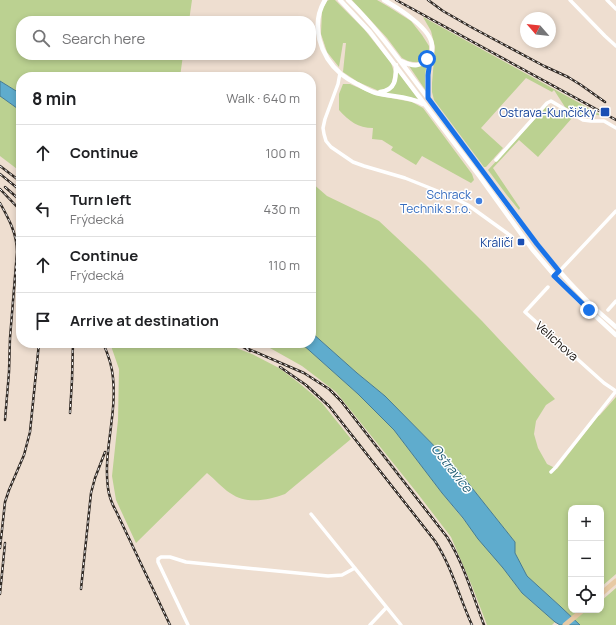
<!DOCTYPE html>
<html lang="en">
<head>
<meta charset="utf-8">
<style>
	:root { --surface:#fff; --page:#f2f2f2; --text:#202124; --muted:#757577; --line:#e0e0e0 }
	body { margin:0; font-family:Manrope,sans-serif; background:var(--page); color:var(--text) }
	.controls { position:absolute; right:12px; bottom:12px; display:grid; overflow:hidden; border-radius:8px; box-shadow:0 2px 6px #0003 }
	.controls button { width:36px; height:36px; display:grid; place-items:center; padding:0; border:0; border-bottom:1px solid var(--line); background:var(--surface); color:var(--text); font:20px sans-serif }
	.compass { position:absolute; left:520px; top:12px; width:36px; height:36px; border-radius:50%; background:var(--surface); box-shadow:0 2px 6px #0003; rotate:298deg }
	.stop { position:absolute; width:12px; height:12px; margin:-9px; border:3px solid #1a73e8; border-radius:50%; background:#fff }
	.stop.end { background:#1a73e8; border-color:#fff; box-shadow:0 1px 4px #0008 }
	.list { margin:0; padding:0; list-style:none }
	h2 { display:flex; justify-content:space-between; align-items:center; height:52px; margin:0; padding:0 16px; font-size:17px }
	h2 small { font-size:13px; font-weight:400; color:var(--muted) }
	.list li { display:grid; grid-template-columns:26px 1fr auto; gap:12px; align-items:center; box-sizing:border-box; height:56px; padding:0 16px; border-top:1px solid var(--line) }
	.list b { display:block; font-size:15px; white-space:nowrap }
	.list p { margin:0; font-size:13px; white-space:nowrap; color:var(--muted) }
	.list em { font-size:13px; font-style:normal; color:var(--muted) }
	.icon { flex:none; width:22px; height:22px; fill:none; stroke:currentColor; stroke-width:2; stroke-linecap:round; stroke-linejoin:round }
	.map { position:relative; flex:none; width:616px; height:625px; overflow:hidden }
	.search { position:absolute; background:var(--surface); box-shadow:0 2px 6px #0003; left:16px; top:16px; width:300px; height:44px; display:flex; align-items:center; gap:10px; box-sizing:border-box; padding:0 14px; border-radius:16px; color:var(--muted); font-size:15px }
	.panel { position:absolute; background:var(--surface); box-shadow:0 2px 6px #0003; left:16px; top:72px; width:300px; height:276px; border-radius:16px }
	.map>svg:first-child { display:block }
	.green { fill:#bbd191 }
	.water { fill:#5faccd; stroke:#477c92 }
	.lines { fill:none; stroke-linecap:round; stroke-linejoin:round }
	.street { stroke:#fff; stroke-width:3.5 }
	.secondary { stroke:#fff; stroke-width:4.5 }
	.primary { stroke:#e8caa4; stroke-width:5 }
	.rail-casing { stroke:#302924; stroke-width:2.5 }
	.rail { stroke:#fff; stroke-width:1; stroke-dasharray:3; stroke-linecap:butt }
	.route { stroke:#1a73e8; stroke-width:5 }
	.transit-dot { fill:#1a4fb4; stroke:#fff; stroke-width:1.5 }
	.shop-dot { fill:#3f7fe0; stroke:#fff; stroke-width:1.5 }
	.labels { text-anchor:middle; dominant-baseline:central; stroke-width:3; stroke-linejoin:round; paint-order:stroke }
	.transit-label { font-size:12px; fill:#164399; stroke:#fff; text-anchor:end }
	.shop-label { font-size:12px; fill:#366cbe; stroke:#fff; text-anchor:end }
	.street-label { font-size:12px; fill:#100b07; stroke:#fff }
	.water-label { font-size:13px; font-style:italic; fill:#1e5b72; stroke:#fff }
</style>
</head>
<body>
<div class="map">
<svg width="616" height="625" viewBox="0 0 616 625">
	<rect width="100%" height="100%" fill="#eeded0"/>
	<path class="green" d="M0,0H192L189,21H21V55H183L180,77H21V94L0,81Z
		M329,0H335L364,29L391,63L394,72L392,82L389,87L379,91L358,82L343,72L346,43H343L339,67L327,52L321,34L322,10L327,1Z
		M352,0H377L389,7L411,21L422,35L429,46V52L424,59L418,62H413L408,61L402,58L387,38Z
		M423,17L603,116L592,114L581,115L565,107L554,90L552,92L526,78L481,128L503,148L486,167H484L434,100L432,92V83L435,47L431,31Z
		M428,61L425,79L426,91L409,66C418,68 422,67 428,61Z
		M398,72L418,99L386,93C396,87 396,84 398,72Z
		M343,84H350L375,95L412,102L423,108L472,174L474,180L471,183L422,156L416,165L391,150L393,147L382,140L372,139L373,128C358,128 349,121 339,110V94Z
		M0,96L21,111V172L0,156Z
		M547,106L572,118L538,157L519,140L493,168L520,208L519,210L506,194L488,170Z
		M311,182L327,196L379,221L425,264L482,321L555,399L546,405L536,421L534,434L538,448L547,464L557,469L598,416L600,415L616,397V574L601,587V508H571V610H601V601L616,588V625H580L561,607L527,576L515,553V542L457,469L385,396L357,373L311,332Z
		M110,343H223L252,354L279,368L299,383L312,394L322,403L351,439L285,494C268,500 247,505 230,493C222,488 215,479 207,473L136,543L116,500L112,476L118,420L119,369Z
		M261,343H301L358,394L394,430L442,493L503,568L522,593L555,622L552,625H487L472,586L451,537L418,494L336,392L302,366Z"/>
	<path class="water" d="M0,81L21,94V111L0,96Z
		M311,332L357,373L385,396L457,469L515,542V553L527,576L561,607L580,625H560L555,622L522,593L503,568L478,539L463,518L442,493L394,430L358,394L301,343H311Z"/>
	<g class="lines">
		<path class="street" d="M570,0L605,36L616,46
			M607,0L616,9
			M340,73L338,84L325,119L323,128L324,134L326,141L331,147L353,162L364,166L405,178L450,196L468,205L511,236V240
			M496,160L547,103L551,101L583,120L591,121H604L616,128
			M555,276L616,211
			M548,287L525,312L604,383L616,391
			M608,310L616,301
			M551,472L555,468L616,391
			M311,514L401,625
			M188,625L158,562V559L161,557H170L186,562L328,576L342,575L355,568
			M370,625L386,608"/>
		<path class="secondary" d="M325,0C310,25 320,56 341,74C346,78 351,81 357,84C363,87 369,91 376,93C392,97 409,96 423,104
			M340,0L370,32L480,177L532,249L555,276L575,297L616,335
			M348,0C372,23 392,50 412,77C442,117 472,157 502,198C536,244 571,290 616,327
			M384,0C398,8 432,29 432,46C433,54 429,63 428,71C427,80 428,89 428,98
			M401,61C414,67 421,68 430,55
			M380,92C396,90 396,79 396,65"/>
		<path class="primary" d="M601,594L616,581
			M565,625L583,610"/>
		<defs>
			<path id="rail" d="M396,0L616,120
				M428,0L443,11L471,27L544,66L568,77L581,85L605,102
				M0,166L21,182
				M0,174L21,191
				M5,187L21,201
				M0,189L21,211
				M0,203C9,219 17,234 17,252L10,338L9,372L5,420
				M103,343C108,354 112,366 113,378C117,414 103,453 108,488C109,496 112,504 116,511L170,625
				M236,343L250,351
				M246,348L304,373L329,389L341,401L447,537C463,562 473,596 484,625
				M280,367L306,385L329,406L435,541C452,567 459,597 472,625
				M70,413L72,380L73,343
				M0,548L5,502L9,490L24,455L30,432L39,343
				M81,589L91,493L95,478L105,452
				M0,594L5,543"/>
		</defs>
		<use href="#rail" class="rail-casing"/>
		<use href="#rail" class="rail"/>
	</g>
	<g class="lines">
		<path class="route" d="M427,59L431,54L428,75V98L537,244L559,271L554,276L589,310"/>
	</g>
	<g class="transit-dot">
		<rect x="600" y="107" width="10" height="10" rx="2"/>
		<rect x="517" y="238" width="8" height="8" rx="2"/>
	</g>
	<circle class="shop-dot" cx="479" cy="201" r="4"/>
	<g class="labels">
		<g class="transit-label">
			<text x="596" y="112">Ostrava-Kunčičky</text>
			<text x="513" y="242">Králičí</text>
		</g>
		<g class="shop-label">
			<text x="471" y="194">Schrack<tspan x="471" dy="14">Technik s.r.o.</tspan></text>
		</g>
		<g class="street-label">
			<text transform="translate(557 341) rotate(42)">Velichova</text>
		</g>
		<g class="water-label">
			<text transform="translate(452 468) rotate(52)">Ostravice</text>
		</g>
	</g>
</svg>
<div class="controls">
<button>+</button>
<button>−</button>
<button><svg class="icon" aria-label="locate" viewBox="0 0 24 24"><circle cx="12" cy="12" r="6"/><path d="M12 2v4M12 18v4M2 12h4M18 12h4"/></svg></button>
</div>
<svg class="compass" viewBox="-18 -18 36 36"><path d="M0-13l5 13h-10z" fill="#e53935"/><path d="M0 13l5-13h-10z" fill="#757577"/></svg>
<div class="stop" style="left:427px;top:59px"></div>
<div class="stop end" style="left:589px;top:310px"></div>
<div class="search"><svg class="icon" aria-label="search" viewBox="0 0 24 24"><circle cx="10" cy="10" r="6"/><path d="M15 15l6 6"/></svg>Search here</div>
<section class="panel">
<h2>8 min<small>Walk · 640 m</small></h2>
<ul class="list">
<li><svg class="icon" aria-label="ahead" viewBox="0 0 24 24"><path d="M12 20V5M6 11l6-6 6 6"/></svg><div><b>Continue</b></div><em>100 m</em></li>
<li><svg class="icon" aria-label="left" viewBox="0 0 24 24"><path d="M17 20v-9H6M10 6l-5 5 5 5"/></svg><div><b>Turn left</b><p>Frýdecká</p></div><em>430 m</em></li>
<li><svg class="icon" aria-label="ahead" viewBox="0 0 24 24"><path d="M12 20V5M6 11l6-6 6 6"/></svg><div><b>Continue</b><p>Frýdecká</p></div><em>110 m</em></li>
<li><svg class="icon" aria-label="arrive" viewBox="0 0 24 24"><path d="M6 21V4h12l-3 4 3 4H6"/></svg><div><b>Arrive at destination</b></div></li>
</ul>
</section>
</div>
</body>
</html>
